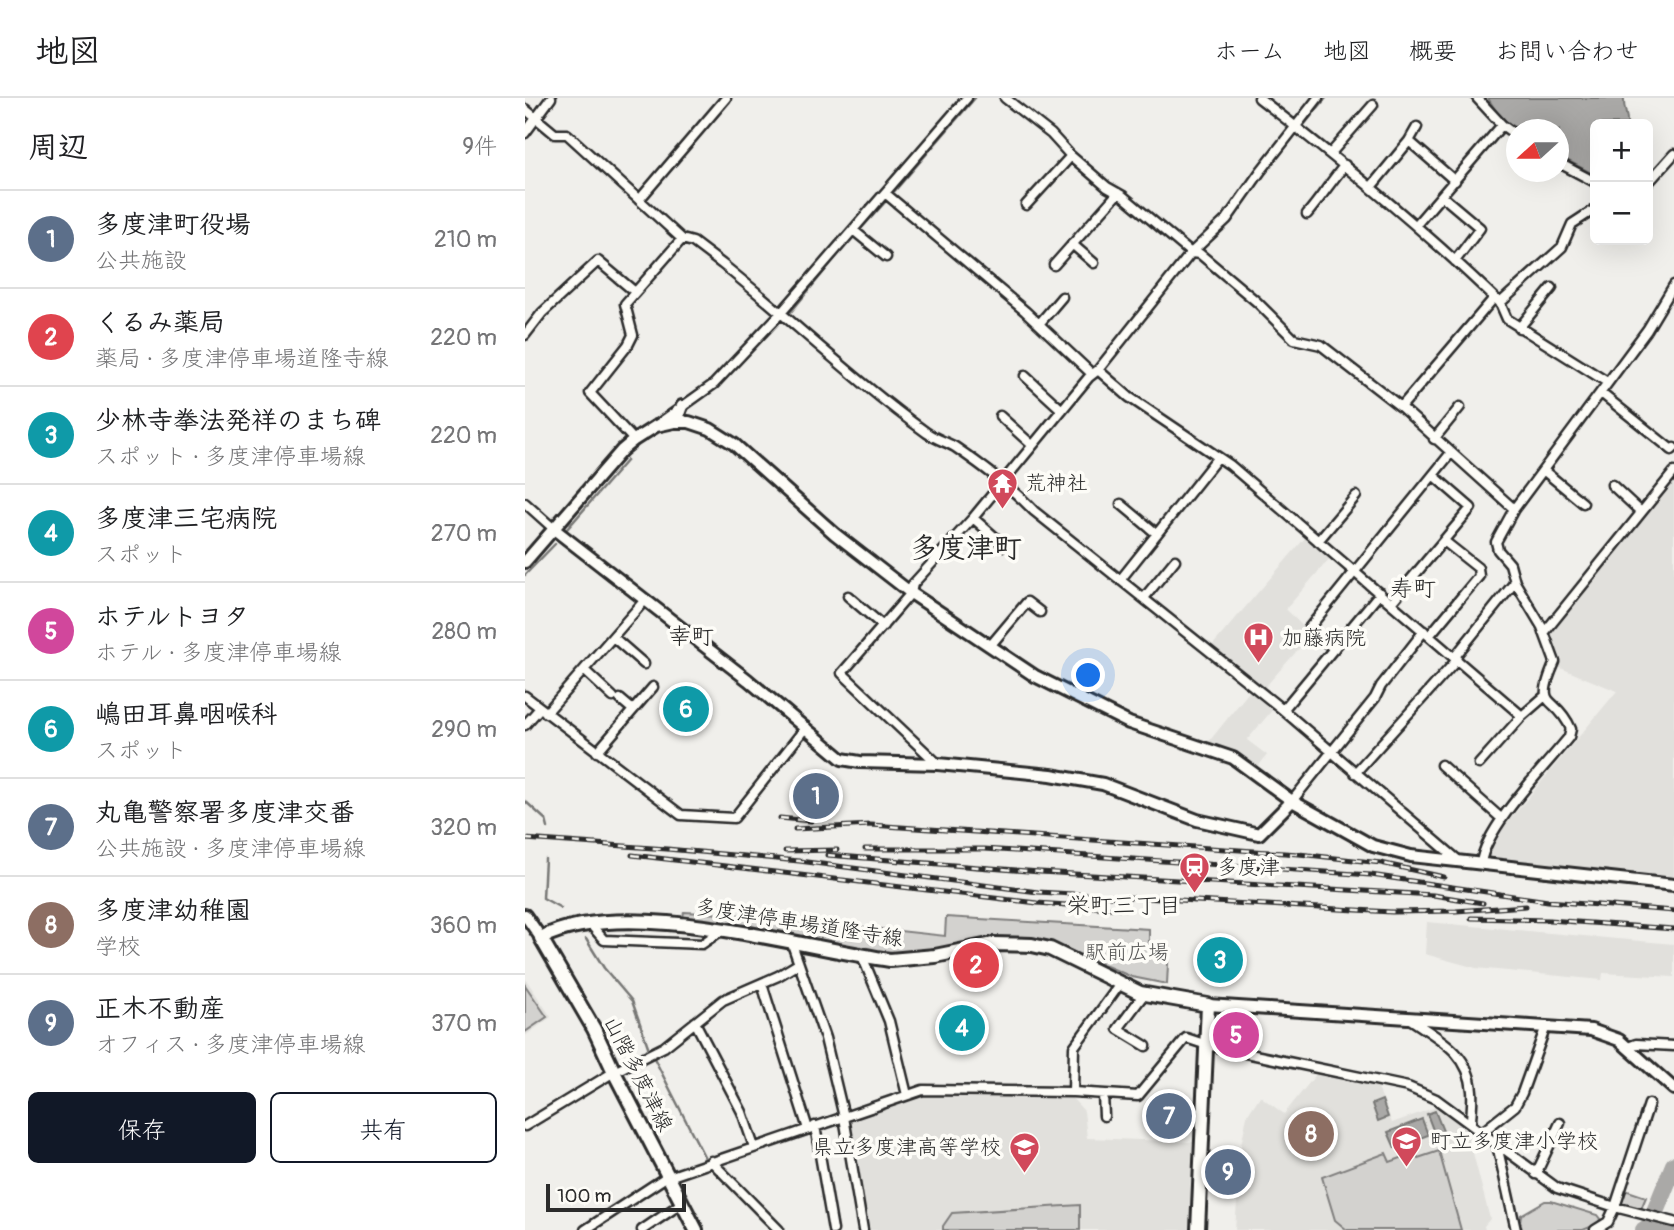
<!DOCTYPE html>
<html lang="ja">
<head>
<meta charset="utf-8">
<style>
	:root { --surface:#fff; --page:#f2f2f2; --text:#202124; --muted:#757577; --line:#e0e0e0; --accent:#111827 }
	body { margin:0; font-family:Pangolin,"Klee One",sans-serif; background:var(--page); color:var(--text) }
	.controls { position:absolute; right:21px; top:21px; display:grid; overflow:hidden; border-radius:10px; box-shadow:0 7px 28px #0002 }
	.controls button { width:63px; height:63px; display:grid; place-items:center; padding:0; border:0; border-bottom:2px solid var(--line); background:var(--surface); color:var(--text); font:35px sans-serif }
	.compass { position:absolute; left:981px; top:21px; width:63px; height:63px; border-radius:50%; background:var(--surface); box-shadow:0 7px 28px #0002; rotate:249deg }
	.scale { position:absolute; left:21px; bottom:18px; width:140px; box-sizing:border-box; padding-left:7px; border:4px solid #2b2b2b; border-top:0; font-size:19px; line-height:24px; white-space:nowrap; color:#2b2b2b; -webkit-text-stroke:5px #fdfcf7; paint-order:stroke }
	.you { position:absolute; left:564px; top:578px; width:24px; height:24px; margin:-18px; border:5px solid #fff; border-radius:50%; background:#1a73e8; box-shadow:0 0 0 10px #1a73e833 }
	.badge { display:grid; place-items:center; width:46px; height:46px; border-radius:50%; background:var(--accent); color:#fff; font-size:23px; font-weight:700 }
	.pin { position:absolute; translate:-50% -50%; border:4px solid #fff; box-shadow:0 2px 7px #0006 }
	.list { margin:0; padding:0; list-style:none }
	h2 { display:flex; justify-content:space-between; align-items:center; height:91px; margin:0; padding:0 28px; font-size:30px }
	h2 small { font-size:23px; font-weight:400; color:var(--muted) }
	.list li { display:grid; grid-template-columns:46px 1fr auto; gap:21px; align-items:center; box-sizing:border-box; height:98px; padding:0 28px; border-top:2px solid var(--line) }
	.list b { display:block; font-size:26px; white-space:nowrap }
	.list p { margin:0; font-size:23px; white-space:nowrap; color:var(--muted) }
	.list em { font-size:23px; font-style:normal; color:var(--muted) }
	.actions { display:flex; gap:14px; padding:21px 28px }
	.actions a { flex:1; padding:16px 0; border:2px solid var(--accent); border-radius:10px; text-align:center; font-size:24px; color:var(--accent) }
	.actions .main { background:var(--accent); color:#fff }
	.map { position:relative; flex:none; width:1149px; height:1132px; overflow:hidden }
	header { display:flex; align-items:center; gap:42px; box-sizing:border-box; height:98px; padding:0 35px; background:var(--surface); border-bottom:2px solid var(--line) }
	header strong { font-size:33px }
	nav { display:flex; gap:38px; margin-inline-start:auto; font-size:24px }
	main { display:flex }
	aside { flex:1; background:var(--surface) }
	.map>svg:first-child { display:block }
	.built { fill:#e1e0dc }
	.green { fill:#d3d2cf; stroke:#7f7e7d; stroke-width:2 }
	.water { fill:#aaa9a7; stroke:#777775; stroke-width:2 }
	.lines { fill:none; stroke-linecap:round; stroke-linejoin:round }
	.stream { stroke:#777775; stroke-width:2.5 }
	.river { stroke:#aaa9a7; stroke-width:18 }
	.minor-casing { stroke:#2b2b2b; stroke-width:13 }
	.tertiary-casing { stroke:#2b2b2b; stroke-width:16 }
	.secondary-casing { stroke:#2b2b2b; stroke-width:18 }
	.minor { stroke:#fdfcf7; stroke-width:8 }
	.tertiary { stroke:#fdfcf7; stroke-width:10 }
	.secondary { stroke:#fdfcf7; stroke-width:12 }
	.rail-casing { stroke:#2b2b2b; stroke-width:5 }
	.rail { stroke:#fdfcf7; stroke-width:2.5; stroke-dasharray:8; stroke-linecap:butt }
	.labels { text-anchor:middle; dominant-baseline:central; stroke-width:7; stroke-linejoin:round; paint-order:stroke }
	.poi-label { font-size:21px; fill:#2b2b2b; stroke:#fdfcf7; text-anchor:start }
	.street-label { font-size:21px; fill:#2b2b2b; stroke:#fdfcf7 }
	.park-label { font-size:21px; fill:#555554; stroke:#fdfcf7 }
	.neighbourhood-label { font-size:23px; fill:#2b2b2b; stroke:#fdfcf7 }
	.district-label { font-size:28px; font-weight:bold; fill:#2b2b2b; stroke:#fdfcf7 }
</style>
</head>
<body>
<header>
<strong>地図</strong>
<nav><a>ホーム</a><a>地図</a><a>概要</a><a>お問い合わせ</a></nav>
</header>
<main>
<aside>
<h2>周辺<small>9件</small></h2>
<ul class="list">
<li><span class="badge" style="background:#5c6f8a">1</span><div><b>多度津町役場</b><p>公共施設</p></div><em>210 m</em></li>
<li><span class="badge" style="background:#e0444e">2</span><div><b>くるみ薬局</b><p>薬局 · 多度津停車場道隆寺線</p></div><em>220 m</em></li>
<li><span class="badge" style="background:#0f9aa8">3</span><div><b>少林寺拳法発祥のまち碑</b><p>スポット · 多度津停車場線</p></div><em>220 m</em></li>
<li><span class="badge" style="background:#0f9aa8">4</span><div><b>多度津三宅病院</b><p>スポット</p></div><em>270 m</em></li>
<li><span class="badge" style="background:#d1479c">5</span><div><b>ホテルトヨタ</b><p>ホテル · 多度津停車場線</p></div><em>280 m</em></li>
<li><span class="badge" style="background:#0f9aa8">6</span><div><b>嶋田耳鼻咽喉科</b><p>スポット</p></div><em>290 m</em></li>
<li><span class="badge" style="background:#5c6f8a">7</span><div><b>丸亀警察署多度津交番</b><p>公共施設 · 多度津停車場線</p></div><em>320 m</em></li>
<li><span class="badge" style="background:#8d6e63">8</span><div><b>多度津幼稚園</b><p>学校</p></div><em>360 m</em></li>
<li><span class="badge" style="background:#5c6f8a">9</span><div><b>正木不動産</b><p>オフィス · 多度津停車場線</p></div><em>370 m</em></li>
</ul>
<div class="actions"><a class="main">保存</a><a>共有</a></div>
</aside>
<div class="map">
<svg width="1149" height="1132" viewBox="0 0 1149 1132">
	<rect width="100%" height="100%" fill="#f0efeb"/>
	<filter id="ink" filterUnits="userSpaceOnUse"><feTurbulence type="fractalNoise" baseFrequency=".0143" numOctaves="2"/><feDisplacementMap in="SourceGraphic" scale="14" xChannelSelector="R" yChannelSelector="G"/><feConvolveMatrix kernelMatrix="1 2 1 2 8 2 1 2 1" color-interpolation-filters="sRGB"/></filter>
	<g filter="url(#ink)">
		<path class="built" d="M1149,384V781L990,766L965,761L962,757L966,745L980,725H982L1092,593L1033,569L1037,562L1026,536Z
			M780,440L805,460L761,511L786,537L734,596L749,610L722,642L742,657L732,670L682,646L731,585L686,549Z
			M902,824L1149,846V879L1078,875L1077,882L951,870L900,856Z
			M0,880L26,919L0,938Z
			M793,974L852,987L867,1025L914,1008L941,1028L965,1121L959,1128L960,1132H710L716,1047L722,1018L735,998L759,1016Z
			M400,996L547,1000L559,1013L562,1040L668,1044L665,1132H343L322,1022Z"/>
		<path class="green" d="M159,814L237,818L420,838L421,819L624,831V846L644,847L642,886L607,879L528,845L504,840H462L399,853L380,856L350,854L158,819Z
			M0,887L22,919L0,934Z
			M914,1053L936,1132H822L810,1122L797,1079L861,1055L865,1064L890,1055L893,1060Z
			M1097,1091L1121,1099L1116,1111L1092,1106Z
			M1020,1103H1026L1072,1117L1075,1121L1073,1126L1058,1132H997L995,1123L996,1117Z
			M555,1107V1132H418V1128L427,1115Z"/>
		<path class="water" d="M963,0H1099C1098,11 1103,17 1102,26H1070V77L1034,58V32C997,32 983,36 963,0Z
			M857,1002L863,1019L853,1023L847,1006Z
			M910,1013L918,1033L910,1037L902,1016Z
			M897,1021L903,1037L870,1050L863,1034Z"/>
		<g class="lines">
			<path class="stream" d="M779,27L801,0
				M367,96L450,0
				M265,215L316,153L362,102
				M42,431L102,362
				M0,477L30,446
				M0,703L21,722L23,730
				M20,761L18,800L36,810
				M61,841L79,870L107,903L124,951
				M128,958L181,1062"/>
			<path class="river" d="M1123,1131L1149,1067
				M1119,1132H1146"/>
			<defs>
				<path id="minor" d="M480,0L526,36L546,58L582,89L598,98L666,155L675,156L732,204L769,241L796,247L876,309L989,411
					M734,0C818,65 899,131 975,205L982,221L1082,284
					M952,0L977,27L992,38
					M0,11L30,36H42L157,141L168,144L197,166C266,221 330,283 402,335C411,341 421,344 430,349C458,368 486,389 509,413L758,612L934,763
					M0,35L26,0
					M884,43L930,83
					M806,55L848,7
					M1034,65L1070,84
					M1123,85L1149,56
					M846,89L884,43L892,29
					M360,95L500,213L567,276
					M917,98L955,130L930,163
					M114,102L201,0
					M501,107L546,58
					M782,116C796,100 806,83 820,67
					M891,127L977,27
					M328,132L361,159
					M547,146L569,165
					M529,167L593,95
					M975,205L1037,149L1047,126L1070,111
					M514,226L537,199
					M994,230L1027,190
					M0,237L17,215L73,163L110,194
					M573,272L604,299L705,367L997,618
					M500,278L537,312
					M1076,295L1147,352L1149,350
					M876,309L969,200
					M475,318L507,347
					M133,326L189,286L256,215L442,0
					M909,341L935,309
					M109,342L65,295L103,247L108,237L100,206L157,141
					M1018,372L1058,405
					M1087,387L1116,414
					M0,405L29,431
					M596,406L632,436
					M448,420L480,448
					M793,443L831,398
					M596,481L693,359
					M323,498L358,528
					M619,500L650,462
					M866,505L946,410L908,377
					M1019,535L1149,374
					M904,538L954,478L953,470L919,443
					M88,539L119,566
					M465,548L502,504L515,514
					M809,551L784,530L925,356
					M59,572L88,599
					M0,598L156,717L209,720L281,629
					M95,601L108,612
					M758,612L855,495
					M21,615L120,502
					M0,627L15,610
					M72,654L128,589
					M413,666L317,575L386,495L388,486L448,420L564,279L573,272L666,155L702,121L735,74L793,0
					M954,666L997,618L1020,598
					M916,667L977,721
					M830,675L931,563L932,556L990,484
					M767,703L850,600L856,588L899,533
					M956,765C961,728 1019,670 1044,639L1046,631C1030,594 1008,614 1030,564L1017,529L990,484L985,466L973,452L971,444L989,411L1122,232L1149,187
					M66,827L79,842L177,846L197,832
					M267,846L300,940L319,1019L338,1132
					M337,858L364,923L382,997
					M237,886L283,1031
					M619,896L593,931L621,948
					M885,921C914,941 944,954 947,993C948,1004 946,1015 946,1026
					M170,924L217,1014L229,1049
					M1103,949L1111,946L1149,948
					M548,994L549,949L595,886
					M578,996L579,1018
					M0,1028L89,974L139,949L198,902L253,878L273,866
					M290,1028L308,1132
					M956,1035L990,1008L997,995L1021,928
					M972,1047L991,1132
					M186,1063L254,1132
					M1011,1076L1035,1025
					M60,1132L138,1081L398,992L548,994L613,998L661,940L682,947L883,989L911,1001L1032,1090L1090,1109L1149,1124
					M117,1132L157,1105
					M1070,1132L1083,1124L1090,1109L1124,1006"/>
				<path id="tertiary" d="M157,308L153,319L160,324
					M29,431L223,582L317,661L335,664L413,666L526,677L578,686L672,722L734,736L767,703
					M0,464L97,352L109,342L131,328L149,324H164L185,331L209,346L310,436L386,495L510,578L604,625L708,660L767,703L848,748L886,758L1149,787
					M0,817L16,840
					M683,907L1066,932L1094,942L1149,991"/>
				<path id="secondary" d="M171,1132L89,974L69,931L16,840C99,797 273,849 365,862L410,858L469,846L507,847L525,851L615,895L683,907L673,1132"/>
			</defs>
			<use href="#minor" class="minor-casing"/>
			<use href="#tertiary" class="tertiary-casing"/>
			<use href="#secondary" class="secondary-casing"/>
			<use href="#minor" class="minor"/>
			<use href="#tertiary" class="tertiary"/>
			<use href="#secondary" class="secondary"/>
			<defs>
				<path id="rail" d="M255,720L286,723
					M270,731L346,727L774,756L856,765L919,779
					M0,741L142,751L274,763L513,794L867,814L931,813L1001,808
					M340,751H459L846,777L1023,803L1149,813
					M260,753L312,752
					M107,757L512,805L601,811
					M302,757L515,774L908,797L958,805
					M946,820L1024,822L1149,831"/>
			</defs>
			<use href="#rail" class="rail-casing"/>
			<use href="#rail" class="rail"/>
		</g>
	</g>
	<defs>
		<symbol id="temple-pin" viewBox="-11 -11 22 30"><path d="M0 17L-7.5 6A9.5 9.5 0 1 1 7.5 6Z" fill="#d1495b" stroke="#fdfcf7"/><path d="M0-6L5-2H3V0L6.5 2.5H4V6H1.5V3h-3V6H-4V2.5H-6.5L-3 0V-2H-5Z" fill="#fff"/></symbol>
		<symbol id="hospital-pin" viewBox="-11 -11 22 30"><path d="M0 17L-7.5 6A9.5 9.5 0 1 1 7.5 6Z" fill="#d1495b" stroke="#fdfcf7"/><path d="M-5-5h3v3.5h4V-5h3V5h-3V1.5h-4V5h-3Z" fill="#fff"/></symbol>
		<symbol id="station-pin" viewBox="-11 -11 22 30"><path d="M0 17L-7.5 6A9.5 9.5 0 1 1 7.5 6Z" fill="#d1495b" stroke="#fdfcf7"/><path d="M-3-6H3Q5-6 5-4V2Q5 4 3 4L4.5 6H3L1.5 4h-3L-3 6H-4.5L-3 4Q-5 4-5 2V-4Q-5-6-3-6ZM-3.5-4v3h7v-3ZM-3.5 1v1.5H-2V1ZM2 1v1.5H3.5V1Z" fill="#fff"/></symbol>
		<symbol id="school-pin" viewBox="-11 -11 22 30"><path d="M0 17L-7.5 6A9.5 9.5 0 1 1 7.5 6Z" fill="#d1495b" stroke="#fdfcf7"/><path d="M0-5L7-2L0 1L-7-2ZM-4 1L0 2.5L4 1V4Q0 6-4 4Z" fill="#fff"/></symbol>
	</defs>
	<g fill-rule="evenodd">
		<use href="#temple-pin" x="460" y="368" width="35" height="47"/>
		<use href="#hospital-pin" x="716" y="522" width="35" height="47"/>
		<use href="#station-pin" x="652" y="752" width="35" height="47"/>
		<use href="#school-pin" x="864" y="1026" width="35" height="47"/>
		<use href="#school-pin" x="482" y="1032" width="35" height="47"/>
	</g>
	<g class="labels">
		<g class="poi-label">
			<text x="500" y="385">荒神社</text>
			<text x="757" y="540">加藤病院</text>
			<text x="692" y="769">多度津</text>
			<text x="905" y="1043">町立多度津小学校</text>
			<text x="476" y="1049" text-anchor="end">県立多度津高等学校</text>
		</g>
		<g class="street-label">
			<text transform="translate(274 825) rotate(9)">多度津停車場道隆寺線</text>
			<text transform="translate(113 976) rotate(63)">山階多度津線</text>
		</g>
		<g class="park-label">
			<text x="602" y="854">駅前広場</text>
		</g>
		<g class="neighbourhood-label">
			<text x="888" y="490">寿町</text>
			<text x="166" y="538">幸町</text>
			<text x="599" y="807">栄町三丁目</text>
		</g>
		<g class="district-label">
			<text x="441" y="450">多度津町</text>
		</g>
	</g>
</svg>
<div class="controls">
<button>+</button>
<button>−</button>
</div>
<svg class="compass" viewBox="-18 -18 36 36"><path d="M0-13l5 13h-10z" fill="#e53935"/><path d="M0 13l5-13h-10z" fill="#757577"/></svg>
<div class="scale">100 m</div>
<div class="you"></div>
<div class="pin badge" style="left:291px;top:698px;background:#5c6f8a">1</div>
<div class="pin badge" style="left:451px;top:867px;background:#e0444e">2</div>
<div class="pin badge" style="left:695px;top:862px;background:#0f9aa8">3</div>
<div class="pin badge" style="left:437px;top:930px;background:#0f9aa8">4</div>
<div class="pin badge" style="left:711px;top:937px;background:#d1479c">5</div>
<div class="pin badge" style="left:161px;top:611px;background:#0f9aa8">6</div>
<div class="pin badge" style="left:644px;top:1018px;background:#5c6f8a">7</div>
<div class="pin badge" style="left:786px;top:1036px;background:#8d6e63">8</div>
<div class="pin badge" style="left:703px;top:1074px;background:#5c6f8a">9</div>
</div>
</main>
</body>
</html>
